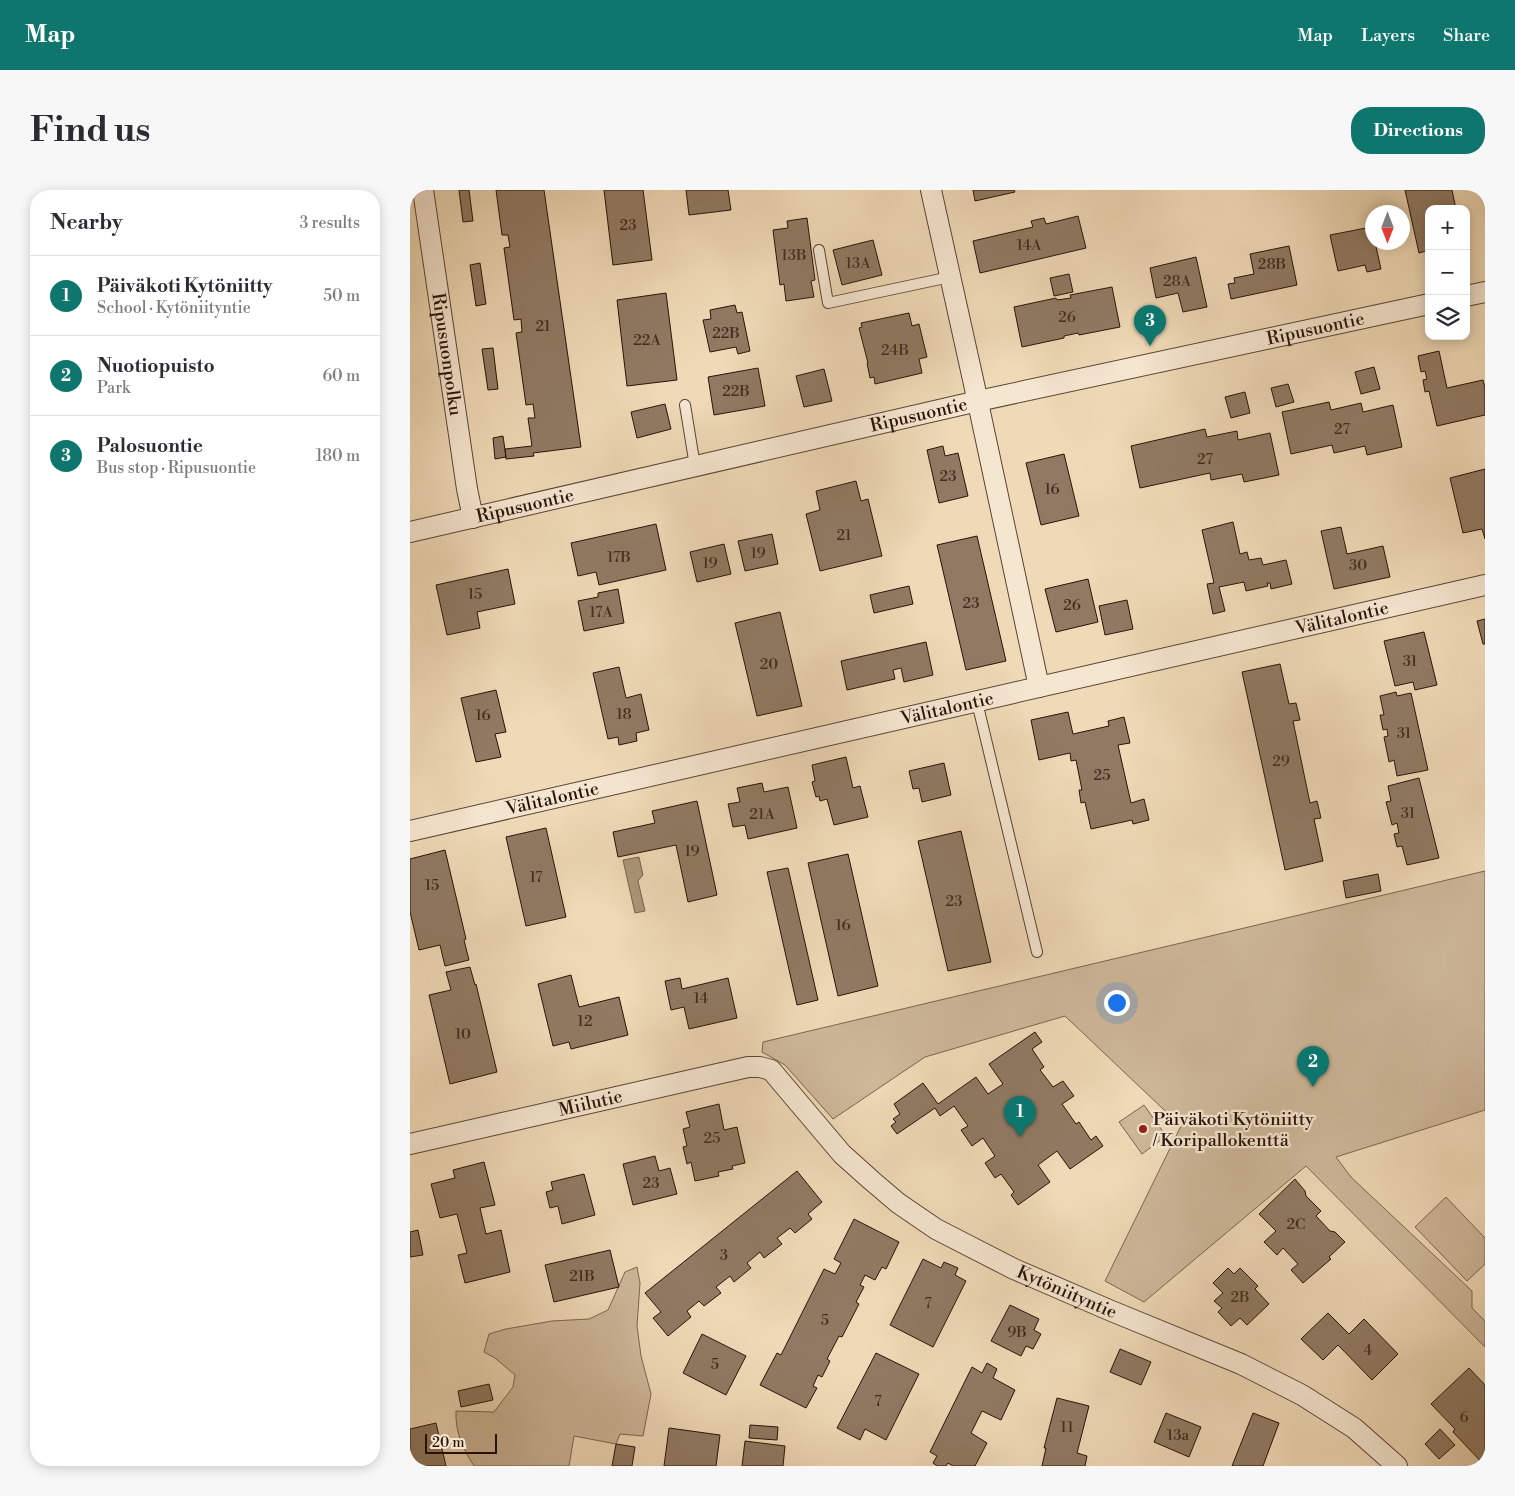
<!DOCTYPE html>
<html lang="en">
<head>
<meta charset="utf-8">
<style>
	:root { --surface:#fff; --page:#f7f7f7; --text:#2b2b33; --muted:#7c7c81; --line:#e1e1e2; --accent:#0f766e }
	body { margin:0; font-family:"Libre Bodoni",serif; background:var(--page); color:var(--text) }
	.controls { position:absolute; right:15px; top:15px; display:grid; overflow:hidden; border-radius:10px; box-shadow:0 2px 12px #0003 }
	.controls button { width:45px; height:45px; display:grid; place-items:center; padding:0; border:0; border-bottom:1px solid var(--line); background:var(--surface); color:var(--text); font:25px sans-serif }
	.compass { position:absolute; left:955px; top:15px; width:45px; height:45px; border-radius:50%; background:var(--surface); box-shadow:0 2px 12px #0003; rotate:180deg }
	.scale { position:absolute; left:15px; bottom:12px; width:72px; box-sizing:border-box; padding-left:5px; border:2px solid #291309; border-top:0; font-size:14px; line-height:18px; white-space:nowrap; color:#291309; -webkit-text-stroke:4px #f5e6d0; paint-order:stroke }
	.you { position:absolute; left:706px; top:812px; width:18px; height:18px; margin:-12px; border:4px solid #fff; border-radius:50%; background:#1a73e8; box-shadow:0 0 0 8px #1a73e833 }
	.badge { display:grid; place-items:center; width:32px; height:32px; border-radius:50%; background:var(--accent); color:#fff; font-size:16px; font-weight:700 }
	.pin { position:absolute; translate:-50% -41px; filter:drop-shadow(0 1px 2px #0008) }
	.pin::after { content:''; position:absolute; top:26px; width:18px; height:15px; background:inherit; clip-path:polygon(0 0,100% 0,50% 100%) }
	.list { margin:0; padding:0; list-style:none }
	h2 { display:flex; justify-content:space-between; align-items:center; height:65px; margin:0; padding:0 20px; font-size:21px }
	h2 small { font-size:16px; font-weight:400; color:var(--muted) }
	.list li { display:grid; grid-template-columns:32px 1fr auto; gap:15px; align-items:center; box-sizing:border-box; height:80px; padding:0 20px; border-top:1px solid var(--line) }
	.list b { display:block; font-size:19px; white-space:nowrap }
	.list p { margin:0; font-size:16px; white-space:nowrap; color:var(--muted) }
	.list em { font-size:16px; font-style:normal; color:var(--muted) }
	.icon { flex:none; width:28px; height:28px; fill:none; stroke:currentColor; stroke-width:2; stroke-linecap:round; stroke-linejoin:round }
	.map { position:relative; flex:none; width:1075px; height:1276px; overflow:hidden; border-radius:20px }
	header { display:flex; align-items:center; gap:30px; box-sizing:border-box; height:70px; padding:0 25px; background:var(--accent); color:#fff }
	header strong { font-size:24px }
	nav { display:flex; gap:28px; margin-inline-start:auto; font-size:18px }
	.intro { display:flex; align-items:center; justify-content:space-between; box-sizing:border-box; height:120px; padding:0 30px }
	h1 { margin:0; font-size:35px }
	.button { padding:12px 22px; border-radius:20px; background:var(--accent); color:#fff; font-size:18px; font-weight:700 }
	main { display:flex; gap:30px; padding:0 30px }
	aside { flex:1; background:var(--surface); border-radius:20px; box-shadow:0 2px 12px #0003 }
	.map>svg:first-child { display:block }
	.green { fill:#cdb799; stroke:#7b6551 }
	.water { fill:#ac967b; stroke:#78624d }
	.building { fill:#907a63; stroke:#291309 }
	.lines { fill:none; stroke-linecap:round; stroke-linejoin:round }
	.service-casing { stroke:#5a4434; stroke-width:12 }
	.minor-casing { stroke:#5a4434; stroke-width:22 }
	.service { stroke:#f5e6d0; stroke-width:10 }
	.minor { stroke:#f5e6d0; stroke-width:20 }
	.poi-dot { fill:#8f2418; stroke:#f5e6d0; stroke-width:2 }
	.labels { text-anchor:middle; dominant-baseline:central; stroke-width:4.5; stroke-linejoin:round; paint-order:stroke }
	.number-label { font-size:15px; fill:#432d20 }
	.street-label { font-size:18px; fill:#291309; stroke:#f5e6d0 }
	.poi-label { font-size:18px; fill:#291309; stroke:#f5e6d0; text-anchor:start }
</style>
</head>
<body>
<header>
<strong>Map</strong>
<nav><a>Map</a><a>Layers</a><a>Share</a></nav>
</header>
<div class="intro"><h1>Find us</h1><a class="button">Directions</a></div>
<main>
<aside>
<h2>Nearby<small>3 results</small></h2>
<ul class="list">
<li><span class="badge">1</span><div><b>Päiväkoti Kytöniitty</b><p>School · Kytöniityntie</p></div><em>50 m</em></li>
<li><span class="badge">2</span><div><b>Nuotiopuisto</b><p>Park</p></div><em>60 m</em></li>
<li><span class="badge">3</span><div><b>Palosuontie</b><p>Bus stop · Ripusuontie</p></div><em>180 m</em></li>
</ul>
</aside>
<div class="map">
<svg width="1075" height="1276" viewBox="0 0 1075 1276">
	<rect width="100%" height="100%" fill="#efd9b6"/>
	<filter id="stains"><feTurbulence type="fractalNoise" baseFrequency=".004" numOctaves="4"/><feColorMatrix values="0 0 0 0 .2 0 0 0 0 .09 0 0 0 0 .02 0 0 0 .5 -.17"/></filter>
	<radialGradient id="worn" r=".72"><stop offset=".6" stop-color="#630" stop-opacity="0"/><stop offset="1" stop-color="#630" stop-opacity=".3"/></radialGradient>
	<path class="green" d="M1075,681V920L926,967L941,987L1062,1101V1118L1075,1131V1157L896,976L734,1112L695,1091L771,936L655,826L515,867L423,929L375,875L352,862L353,852Z
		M734,915L756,946L732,964L709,932Z
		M1036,1007L1075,1048V1074L1057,1091L1005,1037Z
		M227,1077L230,1093L227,1136L231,1166L241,1204L233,1246L210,1244L206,1254L164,1246L159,1276H64C53,1259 45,1242 46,1221L84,1222L103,1197L105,1185L85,1168L74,1162L79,1144L96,1139L142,1131L179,1129L198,1120L215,1082Z"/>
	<path class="water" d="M229,667L233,685L228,691L235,721L225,723L213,670Z"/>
	<path class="building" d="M49,0H59L63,31L53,32Z
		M86,0H134L171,257L123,263L124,266L96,269L95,259L122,256L118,228H125L123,214L116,215L106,143L112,142L111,129L104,130L94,58L100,57L98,45H92Z
		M194,0H233L242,70L203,75Z
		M276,0H318L321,20L279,25Z
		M563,0H604L605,2L565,11Z
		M995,0H1042L1046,19H1019V60L1009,63Z
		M668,26L676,58L570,83L563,51L623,37L621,31L634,28L636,34Z
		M397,28L405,90L401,91L404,107L376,111L374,94L370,95L363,40L378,38L377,31Z
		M961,37L962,52H965L971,79L957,82L955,75L928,81L920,45Z
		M463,50L472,85L432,95L423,60Z
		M879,56L887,95L821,109L818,94L825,93L824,88L844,84L840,64Z
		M786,67L797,117L773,122L768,103L746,108L740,78Z
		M70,73L76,114L66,116L60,75Z
		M659,84L663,102L644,106L640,88Z
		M702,97L710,137L669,145L668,143L654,146V148L612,157L604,117L646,108L647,110L661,108L660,105Z
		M256,103L267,190L217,196L207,110Z
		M325,115L327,123L332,122L340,161L328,164L326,157L300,162L293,130L301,129L300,120Z
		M499,123L502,136L509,134L517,167L509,169L512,183L465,194L464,187L460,188L457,173H458L449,138L452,137L451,133Z
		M83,158L88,199L78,200L72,159Z
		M1029,161L1037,198L1073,190L1075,198V225L1027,236L1019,201L1015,202L1013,190L1017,189L1015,181L1011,182L1008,166Z
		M964,177L970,199L951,204L945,182Z
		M348,178L355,216L304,225L298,187Z
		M414,179L422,211L394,217L386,186Z
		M878,194L884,212L866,217L861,198Z
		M835,202L840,223L821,228L815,207Z
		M919,212L921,220L951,213L953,222L983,215L992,257L957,265L955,256L924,263L922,255L881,264L872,222Z
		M255,214L261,239L227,248L221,222Z
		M795,239L797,247L827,241L828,250L860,243L869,285L834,292L832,284L801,290L800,283L730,298L721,256Z
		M93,246L96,267L85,269L83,248Z
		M533,256L535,266L548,263L558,306L529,313L517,260Z
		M654,264L669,326L631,335L616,273Z
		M1075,279V349L1072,339L1053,343L1040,288Z
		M446,291L451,311L458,309L472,366L410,381L396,324L410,320L406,301Z
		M823,332L830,364L837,362L839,370L851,368L853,375L876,370L882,394L861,399L860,393H857L858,396L836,401L834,392L809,397L815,421L803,424L797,394L804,393L792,340Z
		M246,334L256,380L189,395L186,382L168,386L161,353Z
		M931,337L937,364L973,356L980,387L924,399L911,341Z
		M362,344L368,374L335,381L328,351Z
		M567,346L596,471L556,480L527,355Z
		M314,354L321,384L287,392L280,362Z
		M98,379L105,414L67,422L70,438L37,445L26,395Z
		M678,389L688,432L646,442L635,399Z
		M499,396L503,414L464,423L460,405Z
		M208,399L214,433L174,441L168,411L188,407V403Z
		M717,410L723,439L695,445L689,416Z
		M370,422L392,516L347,526L325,433Z
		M1075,429V454H1073L1067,431Z
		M1014,442L1027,495L1005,500L1003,492L985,496L974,451Z
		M516,452L523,485L494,492L491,478L483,480L485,489L437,500L431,471Z
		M870,474L879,514L886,513L890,530L883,531L900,613L907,611L911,628L904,629L913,671L875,680L832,482Z
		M209,477L216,508L231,504L239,540L226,543L227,551L209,555L208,547L198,549L183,483Z
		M86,500L96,542L85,544L91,567L66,572L51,508Z
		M986,502L987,506L1001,503L1018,580L987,586L984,570L979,572L974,547L978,546L977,539L973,540L970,525H974L970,506Z
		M658,522L663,544L699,536L698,531L714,527L720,553L708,555L721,613L734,609L739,630L723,634L722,630L681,639L675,612L671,613L669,600H672L666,570L661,571L660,563L629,570L621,530Z
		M436,567L443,598L450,596L458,627L424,635L417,609L410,611L409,606L406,607L402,592L405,591L402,575Z
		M534,573L541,605L512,612L509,598L503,599L499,581Z
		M1009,588L1029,668L997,675L992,656L987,657L984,644L989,643L987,633L982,635L976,612L981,611L978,596Z
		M352,593L354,602L378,597L387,638L338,649L335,635L323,637L318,614L330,612L327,598Z
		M287,611L307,705L278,712L266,655L208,667L203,642L245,633L242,621Z
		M136,638L156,727L116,736L96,647Z
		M551,641L581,772L538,781L508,651Z
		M35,660L56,749L54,750L59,770L35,776L30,755L9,760L0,722V669Z
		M438,664L468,796L428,806L398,673Z
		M378,678L408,810L387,815L357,682Z
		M968,684L971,701L936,708L933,691Z
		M60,777L65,795L66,794L87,882L40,894L19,805L41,800L36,782Z
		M161,785L169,817L209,807L218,845L161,859L159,852L143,856L128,794Z
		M270,788L272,799L318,788L327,828L279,839L274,817L261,820L255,791Z
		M625,842L632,852L622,859L634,877L630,880L643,897L653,891L664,906L652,914L666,934L669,932L681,950L686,946L693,956L660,979L647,961L628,975L640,992L608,1015L601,1005L604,1002L591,984L585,988L575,973L585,966L573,948L562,956L551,940L558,936L544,916L530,926L525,918L487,944L481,936L486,932L483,929L490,924L484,914L513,893L528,914L566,887L578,904L593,894L579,874Z
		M309,914L314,940L327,937L335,973L322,976L323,979L308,982L309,986L285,991L281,972L277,974L273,957L277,956L273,939L280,937L276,922Z
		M245,966L249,981L260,978L267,1004L223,1015L213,974Z
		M74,972L85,1015L70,1018L76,1044L91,1040L100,1082L55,1093L48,1065L57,1063L47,1024L30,1028L21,994L45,988L43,980Z
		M387,981L412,1012L398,1024L402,1029L385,1043L380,1038L367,1048L372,1054L354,1068L350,1062L337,1073L341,1078L324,1092L320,1086L306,1097L311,1103L294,1116L289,1111L277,1121L281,1127L258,1146L243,1128L251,1122L235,1103Z
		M174,984L185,1025L152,1034L148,1016L140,1018L136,1002L143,1000L141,992Z
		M885,989L895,1001L896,1006L911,1021L906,1026L920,1041L925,1042L935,1052L919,1067L921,1069L893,1093L881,1080L888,1074L873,1058L867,1065L854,1052L866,1041L849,1024Z
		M444,1029L489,1052L476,1079L472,1077L465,1090L455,1085L450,1095L454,1097L446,1112L449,1114L432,1147L429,1146L417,1169L420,1171L412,1187L408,1185L403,1196L407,1198L396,1218L350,1195L367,1163L371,1165L414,1079L425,1084L431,1073L424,1069Z
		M8,1040L13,1065L0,1067V1042Z
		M200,1060L209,1097L144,1112L135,1075Z
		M513,1069L531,1078L534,1072L548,1078L545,1085L556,1091L523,1157L480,1135Z
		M818,1078L824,1084L830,1078L848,1096L845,1099L859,1114L837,1135L830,1128L821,1136L808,1122L812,1118L804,1111L813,1103L803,1093Z
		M600,1115L629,1129L624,1140L631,1144L623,1159L616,1156L611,1166L581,1151Z
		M918,1123L939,1144L954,1129L988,1164L962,1190L928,1155L913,1170L891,1149Z
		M292,1144L336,1166L316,1205L273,1183Z
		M710,1159L741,1172L731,1195L700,1182Z
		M466,1163L509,1184L476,1250L455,1239L450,1250L427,1238Z
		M577,1173L587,1179L583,1188L605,1200L591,1230L572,1221L561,1243L577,1253L565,1276H543L538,1273L536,1276H527L523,1273L527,1266L520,1262L562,1177L572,1183Z
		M1059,1178L1075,1195V1276L1043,1242L1045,1239L1021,1214Z
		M79,1194L83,1210L51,1217L48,1201Z
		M647,1208L679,1216L667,1263L677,1266L675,1276H632L636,1258H634Z
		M756,1223L791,1237L779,1267L744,1252Z
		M843,1223L869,1233L853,1276H822Z
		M26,1233L36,1276H0V1239Z
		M340,1235L368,1237L367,1250L339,1248Z
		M259,1238L310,1245L306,1276H254Z
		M1030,1239L1045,1255L1029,1269L1015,1254Z
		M335,1251L375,1256L373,1276H332Z
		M206,1254L225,1257L222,1276H202Z"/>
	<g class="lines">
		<defs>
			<path id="service" d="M409,60L418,113L540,87
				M275,215L285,276
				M567,512L627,762"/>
			<g id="minor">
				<path id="s1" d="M13,0L57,299L63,328"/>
				<path d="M521,0L564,194L629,497"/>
				<path d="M1056,106L1075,102"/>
				<path id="s2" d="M0,342L568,211L1019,114"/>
				<path id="s3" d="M0,641L1075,395"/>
				<path id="s4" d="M0,954L338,877H350L361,880L432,964L461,990L488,1013L526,1039L604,1079L699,1120L831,1174L892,1205L944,1238L987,1276"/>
			</g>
		</defs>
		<use href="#service" class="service-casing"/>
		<use href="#minor" class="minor-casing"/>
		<use href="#service" class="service"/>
		<use href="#minor" class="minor"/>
	</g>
	<circle class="poi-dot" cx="733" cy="939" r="5"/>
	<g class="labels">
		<g class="number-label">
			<text x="218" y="35">23</text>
			<text x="619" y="55">14A</text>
			<text x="384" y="65">13B</text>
			<text x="448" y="73">13A</text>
			<text x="862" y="74">28B</text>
			<text x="767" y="91">28A</text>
			<text x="657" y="127">26</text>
			<text x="133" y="136">21</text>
			<text x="316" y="143">22B</text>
			<text x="237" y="150">22A</text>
			<text x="485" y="160">24B</text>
			<text x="326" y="201">22B</text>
			<text x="932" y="239">27</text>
			<text x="795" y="269">27</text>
			<text x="538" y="286">23</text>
			<text x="642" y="299">16</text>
			<text x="434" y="345">21</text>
			<text x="348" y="363">19</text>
			<text x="209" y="367">17B</text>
			<text x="300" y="373">19</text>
			<text x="948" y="375">30</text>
			<text x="65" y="404">15</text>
			<text x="561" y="413">23</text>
			<text x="662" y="415">26</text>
			<text x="191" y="422">17A</text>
			<text x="1000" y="471">31</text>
			<text x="359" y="474">20</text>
			<text x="214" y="524">18</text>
			<text x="73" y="525">16</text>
			<text x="994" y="543">31</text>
			<text x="871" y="571">29</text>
			<text x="692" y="585">25</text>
			<text x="998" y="623">31</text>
			<text x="352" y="624">21A</text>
			<text x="282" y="661">19</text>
			<text x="126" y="687">17</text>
			<text x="22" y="695">15</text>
			<text x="544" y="711">23</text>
			<text x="433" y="735">16</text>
			<text x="291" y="808">14</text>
			<text x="175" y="831">12</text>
			<text x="53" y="844">10</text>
			<text x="302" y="948">25</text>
			<text x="241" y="993">23</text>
			<text x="886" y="1034">2C</text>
			<text x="314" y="1065">3</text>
			<text x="172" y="1086">21B</text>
			<text x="830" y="1107">2B</text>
			<text x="518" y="1113">7</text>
			<text x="415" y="1130">5</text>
			<text x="607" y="1142">9B</text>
			<text x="958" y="1160">4</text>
			<text x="305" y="1174">5</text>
			<text x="468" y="1211">7</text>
			<text x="1054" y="1227">6</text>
			<text x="657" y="1237">11</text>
			<text x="768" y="1245">13a</text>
		</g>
		<g class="street-label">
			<text stroke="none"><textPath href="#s2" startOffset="928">Ripusuontie</textPath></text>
			<text stroke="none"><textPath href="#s1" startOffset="166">Ripusuonpolku</textPath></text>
			<text stroke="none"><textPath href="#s2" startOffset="522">Ripusuontie</textPath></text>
			<text stroke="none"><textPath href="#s2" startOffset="118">Ripusuontie</textPath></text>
			<text stroke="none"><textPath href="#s3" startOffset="956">Välitalontie</textPath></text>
			<text stroke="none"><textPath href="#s3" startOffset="551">Välitalontie</textPath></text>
			<text stroke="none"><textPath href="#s3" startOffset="146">Välitalontie</textPath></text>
			<text stroke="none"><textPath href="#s4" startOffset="185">Miilutie</textPath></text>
			<text stroke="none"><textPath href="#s4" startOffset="746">Kytöniityntie</textPath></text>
		</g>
		<g class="poi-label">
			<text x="743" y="929">Päiväkoti Kytöniitty<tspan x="743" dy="21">/ Koripallokenttä</tspan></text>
		</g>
	</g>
	<rect width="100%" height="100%" filter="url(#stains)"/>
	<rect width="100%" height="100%" fill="url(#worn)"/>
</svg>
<div class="controls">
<button>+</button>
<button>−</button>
<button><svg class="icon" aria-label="layers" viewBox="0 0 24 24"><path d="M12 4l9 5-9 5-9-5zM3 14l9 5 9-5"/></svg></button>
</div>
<svg class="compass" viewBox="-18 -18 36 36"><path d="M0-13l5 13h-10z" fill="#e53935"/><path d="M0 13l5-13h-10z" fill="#7c7c81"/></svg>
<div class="scale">20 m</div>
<div class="you"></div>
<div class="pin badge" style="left:610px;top:947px">1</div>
<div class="pin badge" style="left:903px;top:897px">2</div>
<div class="pin badge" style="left:740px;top:156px">3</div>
</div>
</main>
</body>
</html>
